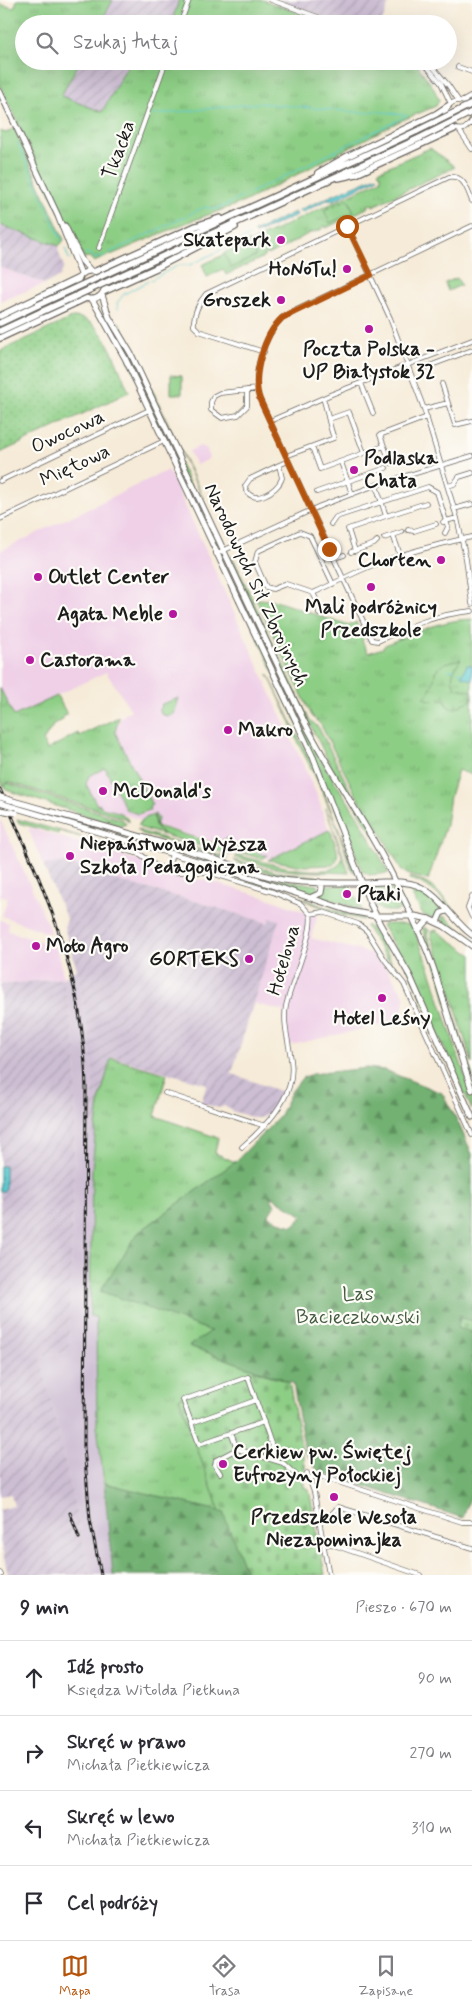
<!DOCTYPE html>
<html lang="pl">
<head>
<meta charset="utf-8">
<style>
	:root { --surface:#fff; --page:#f2f2f3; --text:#2b2b33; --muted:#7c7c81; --line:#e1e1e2; --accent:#b45309 }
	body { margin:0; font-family:Mynerve,sans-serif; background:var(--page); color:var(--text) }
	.stop { position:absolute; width:15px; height:15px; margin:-11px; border:4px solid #b45309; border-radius:50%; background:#fff }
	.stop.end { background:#b45309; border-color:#fff; box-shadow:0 1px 5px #0008 }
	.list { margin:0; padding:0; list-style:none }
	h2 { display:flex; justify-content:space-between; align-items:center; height:65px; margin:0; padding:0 20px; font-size:21px }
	h2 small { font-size:16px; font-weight:400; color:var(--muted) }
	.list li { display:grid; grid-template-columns:32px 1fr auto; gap:15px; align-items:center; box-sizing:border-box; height:75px; padding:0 20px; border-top:1px solid var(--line) }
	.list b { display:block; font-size:19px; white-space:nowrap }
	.list p { margin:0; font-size:16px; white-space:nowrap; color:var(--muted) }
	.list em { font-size:16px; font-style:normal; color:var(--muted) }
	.icon { flex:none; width:28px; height:28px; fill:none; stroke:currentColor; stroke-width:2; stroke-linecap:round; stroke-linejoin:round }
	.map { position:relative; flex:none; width:472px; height:1575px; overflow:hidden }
	.search { position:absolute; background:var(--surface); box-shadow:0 5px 20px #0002; left:15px; right:15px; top:15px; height:55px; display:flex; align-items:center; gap:12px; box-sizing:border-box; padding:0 18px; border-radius:28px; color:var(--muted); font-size:19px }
	.sheet { height:365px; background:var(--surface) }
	nav { display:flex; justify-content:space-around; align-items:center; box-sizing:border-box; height:70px; border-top:1px solid var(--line); background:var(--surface); font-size:14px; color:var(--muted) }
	nav a { display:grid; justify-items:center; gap:2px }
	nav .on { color:var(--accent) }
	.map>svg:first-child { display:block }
	.built { fill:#efd0e7 }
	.industrial { fill:url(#industrial-furrows) }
	.railway { fill:#cdbed3 }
	.grass { fill:url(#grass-tufts); stroke:#547550 }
	.forest { fill:url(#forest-firs); stroke:#476647; fill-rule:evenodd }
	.wetland { fill:url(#wetland-marsh); stroke:#547550 }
	.cemetery { fill:url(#cemetery-stones); stroke:#547550 }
	.garden { fill:url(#garden-dots); stroke:#547550 }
	.pitch { fill:#8dce85; stroke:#547550 }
	.water { fill:#5dcad1; stroke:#3c7376 }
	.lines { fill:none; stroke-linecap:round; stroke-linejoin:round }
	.stream { stroke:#5dcad1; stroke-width:1 }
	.minor-casing { stroke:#68645e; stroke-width:5.5 }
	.major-casing { stroke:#68645e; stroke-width:7 }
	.highway-casing { stroke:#68645e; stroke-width:8 }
	.minor { stroke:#fff; stroke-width:4 }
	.major { stroke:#fff; stroke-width:5 }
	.highway { stroke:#fff; stroke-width:5.5 }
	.rail-casing { stroke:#1c1c1c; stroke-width:3 }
	.rail { stroke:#fdfcf7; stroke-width:1; stroke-dasharray:4; stroke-linecap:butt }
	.major-bridge-casing { stroke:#68645e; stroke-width:7; stroke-linecap:butt }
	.highway-bridge-casing { stroke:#68645e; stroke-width:8; stroke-linecap:butt }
	.major-bridge { stroke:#fff; stroke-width:5 }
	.highway-bridge { stroke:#fff; stroke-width:5.5 }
	.route { stroke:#b45309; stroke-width:6 }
	.poi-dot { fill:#b5179e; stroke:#fdfcf7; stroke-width:2 }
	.labels { text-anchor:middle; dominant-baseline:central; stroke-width:4.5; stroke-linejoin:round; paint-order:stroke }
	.street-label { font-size:20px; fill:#1c1c1c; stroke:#fdfcf7 }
	.poi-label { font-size:20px; font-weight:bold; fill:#1c1c1c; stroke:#fdfcf7; text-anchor:start }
	.park-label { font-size:20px; fill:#445a41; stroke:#fdfcf7 }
</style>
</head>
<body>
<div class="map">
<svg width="472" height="1575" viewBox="0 0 472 1575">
	<defs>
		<pattern id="industrial-furrows" width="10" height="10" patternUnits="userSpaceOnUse" patternTransform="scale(1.25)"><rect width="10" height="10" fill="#cdbed3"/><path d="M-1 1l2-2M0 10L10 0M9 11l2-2" fill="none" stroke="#afa3b5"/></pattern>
		<pattern id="grass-tufts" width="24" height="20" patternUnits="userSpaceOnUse" patternTransform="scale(1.25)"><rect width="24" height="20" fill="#8dce85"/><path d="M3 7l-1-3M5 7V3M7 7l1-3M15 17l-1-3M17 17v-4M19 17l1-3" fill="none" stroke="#79b072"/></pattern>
		<pattern id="forest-firs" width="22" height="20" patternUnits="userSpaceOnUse" patternTransform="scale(1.25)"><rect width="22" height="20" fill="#72b172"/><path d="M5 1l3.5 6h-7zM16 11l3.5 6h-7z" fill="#5d8f5d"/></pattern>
		<pattern id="wetland-marsh" width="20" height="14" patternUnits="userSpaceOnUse" patternTransform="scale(1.25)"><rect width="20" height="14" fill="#8dce85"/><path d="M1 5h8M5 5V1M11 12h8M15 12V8" fill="none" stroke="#79b072"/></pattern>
		<pattern id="cemetery-stones" width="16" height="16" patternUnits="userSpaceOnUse" patternTransform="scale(1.25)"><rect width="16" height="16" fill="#8dce85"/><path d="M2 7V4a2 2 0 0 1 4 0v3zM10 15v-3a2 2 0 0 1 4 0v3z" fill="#79b072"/></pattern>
		<pattern id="garden-dots" width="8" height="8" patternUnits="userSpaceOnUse" patternTransform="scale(1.25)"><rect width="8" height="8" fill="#8dce85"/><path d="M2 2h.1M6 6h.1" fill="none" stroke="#79b072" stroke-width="1.8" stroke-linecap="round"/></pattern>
	</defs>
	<rect width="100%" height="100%" fill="#fdfcf7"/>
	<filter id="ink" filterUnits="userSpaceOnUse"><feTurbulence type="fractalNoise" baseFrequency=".02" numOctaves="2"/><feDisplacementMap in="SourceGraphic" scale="10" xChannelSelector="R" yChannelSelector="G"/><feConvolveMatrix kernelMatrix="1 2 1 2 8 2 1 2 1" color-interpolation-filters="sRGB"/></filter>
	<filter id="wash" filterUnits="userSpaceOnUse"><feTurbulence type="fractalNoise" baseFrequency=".0096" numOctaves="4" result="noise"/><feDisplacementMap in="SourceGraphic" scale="20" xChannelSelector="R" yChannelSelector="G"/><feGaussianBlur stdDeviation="1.12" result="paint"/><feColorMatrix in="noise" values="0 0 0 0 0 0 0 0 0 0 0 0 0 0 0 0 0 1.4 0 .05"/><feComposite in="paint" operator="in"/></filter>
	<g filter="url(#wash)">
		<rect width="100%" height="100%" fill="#f6ebd8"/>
		<path class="built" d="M0,267L45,284L0,301Z
			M200,446L207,449L209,457L207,460L196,465L189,451Z
			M168,470L196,529L316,793L333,841L284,863L156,825L97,805L86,784L89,776L105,768L127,811L140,814L150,809L115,732L121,717L131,710L106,672L14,716L0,688V551Z
			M0,819L42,911L51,934L2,916L8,898L0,895Z
			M30,828L147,863L154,869L183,879L205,880L270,899L305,912L318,914L311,938L378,955L405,997L399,1026L389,1023L287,1046L283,1011L253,1003L278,920L268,923L198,902L93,874L83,868L64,862L43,865L29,830Z
			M0,920L9,923L8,931L56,947L64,978L0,985Z"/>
		<path class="industrial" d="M113,0H179L171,24H100Z
			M278,0H390L381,24H343Z
			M80,61H130L102,112L61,96Z
			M0,225L59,246L58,250L64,267L60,276L45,284L0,267Z
			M64,862L83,868L93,874L198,902L268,923L270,918L279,920L231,1076L233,1074L282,1092L273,1111L260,1118H254L232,1111L230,1108L224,1106L219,1108L201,1103L207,1084L111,1057L99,1102L95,1137H91L93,1075L88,1032L77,969L64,927L67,920L43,865Z
			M64,978L77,1053L69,1352L41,1356L91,1575H8L0,1540V1510L14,1506L11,1494L0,1496V985Z"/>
		<path class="railway" d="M77,969L88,1032L93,1075L91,1136L95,1137L92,1170L90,1316L96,1317L97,1426L113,1575H91L41,1356L69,1352L77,1053L64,978Z"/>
		<path class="grass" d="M17,0H113L100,24H24V61H80L61,96L102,112L130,61H414L433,87L439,100L436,106L398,122L244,202L186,223L94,262L89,257L84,258L60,213L0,85V4L14,8Z
			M179,0H263L329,24H171Z
			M14,128L64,240L59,246L0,225V131L6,133Z
			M430,148L455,167L373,206L372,204L368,205L369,207L326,228L325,226L322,227V229C316,232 309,233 304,236C292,243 281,249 268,255L267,253L264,255V257L226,275L223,269L207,277L202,265L381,180V176L378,171Z
			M119,322L132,346L203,498L130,347L117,326Z
			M130,358L193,491L190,492L128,359Z
			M232,556L309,719L319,728L352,794L371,822L379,839L373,834L331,766L279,664L232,560Z
			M237,589L259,631L317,754L358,817L389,873L369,875L362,871L352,844L236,590Z
			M256,599L273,600L349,626L356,622L364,637L362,641L368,653L383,648L385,645C414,633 440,620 472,619V775L458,770L450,796L446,825L428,880L407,874L401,869L378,828L356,795L321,725L312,716Z
			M268,674L317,774L355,872L352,871L336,824L320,786L295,736L291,723Z
			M0,688L14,716L57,696L67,714L63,716V720L54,724L43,741L47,750C58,744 68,738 78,733L79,736L119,717L115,732L152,805L149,807L150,810L138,814L126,810L105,768L89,776L86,784L97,805L100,804L102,808C113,811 124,811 129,822L124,818L9,782L3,786L0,780Z
			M179,698L174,714L167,716L161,714L160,710L162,704Z
			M7,783L123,820L126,824L121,826L100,820L6,790L4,786Z
			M12,803L128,837L126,838Z
			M326,808L349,873L295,871L273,868L235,857L239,855C255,860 345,887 342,855Z
			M154,814H155L158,819L156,826L216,844L227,838C238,852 244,850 259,843L255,846L256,852L264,855H268L262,859L237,851L233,852L231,855L164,835L156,826Z
			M153,815L155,826L163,835L141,828L138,825L143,819Z
			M17,819L115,846L59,831L58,834L19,823Z
			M137,829L140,831L228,858H223L142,834Z
			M329,830L331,832C334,843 343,856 333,865L304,866L268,860Z
			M136,839L264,877L317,885L319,891L314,894L133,840Z
			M234,860L277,872L316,876L317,878L271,873L238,863Z
			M225,874C236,874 248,879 259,882C294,893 327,911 363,918V920L341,915L284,892Z
			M410,877C439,883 450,910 472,927V930C450,912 438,885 409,879Z
			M323,885H350L362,910L321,896Z
			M374,888C393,888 394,888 402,905L398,911C381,911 378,912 371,895Z
			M408,888C423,892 432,899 441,911L435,919L423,915Z
			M442,916L446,917L472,941L441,921Z
			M385,924H407L413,927L430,970L472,1097V1110L412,976L382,925Z
			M367,925C376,931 391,956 392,966L366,927Z
			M424,927L429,930L427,935L444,981L472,1074V1081L447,1006L441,980L423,931Z
			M436,930L472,955V1064L448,982L431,936V932Z
			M111,1058L167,1074L155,1116L218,1138L215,1153L235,1162L138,1233L211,1331L190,1346L289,1382L255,1371L179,1398L220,1512L104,1483L97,1426L96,1317L90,1316L92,1170L95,1137L99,1102Z"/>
		<path class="forest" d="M367,1068L384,1070L442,1093L457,1120L472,1154V1321L461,1318L458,1328L472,1332V1492L463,1518L333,1476L319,1473L305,1451L293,1383L189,1346L211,1331L100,1291L138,1233L235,1162L279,1117L291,1092L302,1078L312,1074ZM269,1195L303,1216L293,1226L285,1224L268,1216L275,1205Z
			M104,1483L223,1512L247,1575H113Z"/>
		<path class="wetland" d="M461,659C455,668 448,678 456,688L472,691L471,700L453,709L447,706L446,700C438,698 431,702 424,698C431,691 435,681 435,671L445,663Z"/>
		<path class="cemetery" d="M461,1318L472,1321V1332L457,1328Z
			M255,1371L289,1382L306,1470L303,1476L304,1486L309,1489L325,1575H247L223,1512H220L179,1398Z"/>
		<path class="garden" d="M74,317C105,318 118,368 129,392L0,453V351Z"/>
		<path class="pitch" d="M348,199L354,212L330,223L324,210Z
			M249,241L256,256L231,268L224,253Z
			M457,278L461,285L448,291L445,283Z
			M171,375L182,376V394H171Z"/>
		<path class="water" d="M377,176L378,178L334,200L329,199L301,213L299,210Z
			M295,212L297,215L255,234L254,232Z
			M467,665H472V680L461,676Z
			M0,1166H5V1191H0Z"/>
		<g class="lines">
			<path class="stream" d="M152,115L259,103L366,113L374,111L404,115
				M17,142L62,241
				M65,248L69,259H71
				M109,253L205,207L215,209L226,205L408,115
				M84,254L90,253L95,259L105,255
				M118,309L117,303L124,294L179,265H190L250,236
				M448,670H454
				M458,672L461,673"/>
		</g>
	</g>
	<g filter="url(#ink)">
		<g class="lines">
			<defs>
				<path id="minor" d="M271,0L337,24
					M180,24L189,0
					M422,61L441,83L451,104
					M428,61L448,85L458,100
					M458,67L472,72
					M463,101L472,96
					M472,108C463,97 449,99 445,113C445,125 453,131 464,129L472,122
					M459,130L472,149
					M347,225L390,318L424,409L457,518L466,559L472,604
					M472,226L284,316C265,333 250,376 260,400L372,640L378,641C409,626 437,614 472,611
					M99,248L166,61
					M264,352L199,331L194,326C193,315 199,302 206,294L449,177C464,175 467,189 472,201
					M421,369L472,350
					M361,383L373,413
					M442,384L455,425L472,421
					M247,390V406L238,415L222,418L211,410V402L214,396L220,393L257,389
					M424,409L448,403
					M270,421L332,394L472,340
					M384,446L391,463
					M312,447L320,469L364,453L349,412L329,419
					M364,453L384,446L380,435L427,417
					M286,456L334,438C329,426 328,414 324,401
					M341,462L352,494
					M279,465L250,479L245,486C249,508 278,492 282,478L279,465L288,461
					M0,481L149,410
					M448,486L454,484L459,477L472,473
					M317,492L386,468
					M454,509L472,504
					M386,516L426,503
					M0,519L164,441
					M443,522L446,521L448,527L445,533
					M331,524L336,517L428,487L437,492L446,521L457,518
					M408,530L414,531L436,524
					M393,535L400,555
					M384,538L402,532
					M355,551L348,529L386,516L376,485
					M351,552L374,544L377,541
					M216,554L320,506L376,485L472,456
					M334,558L344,555
					M333,584L310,536L300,532L258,551L255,562L266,587L273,589L286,584L313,593C334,584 354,572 376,564C407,552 439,544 472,537
					M313,593L319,605V614
					M125,850L140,854L156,866L177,872H208L273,892L301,904L310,914C315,931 290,986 286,1006C281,1033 298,1061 289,1087C281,1111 261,1131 242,1147
					M168,870L172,853
					M472,897L468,908L472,917
					M310,914L323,912L358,924L367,931L385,960L404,984L472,1135
					M165,1093L265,1126
					M264,1422L199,1444L183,1400L248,1377L277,1461
					M191,1423L256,1400
					M231,1433L237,1449L283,1463L300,1479
					M220,1473L215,1465L216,1460L237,1449
					M307,1473L314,1492L329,1575
					M309,1478L319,1476L462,1522H472
					M319,1520L328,1518L338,1507L472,1548
					M324,1545L331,1544L420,1575
					M0,1573L1,1575"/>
				<path id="major" d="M0,92L58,216L81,274
					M65,226L82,261L90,270
					M77 285a14 14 0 1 1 28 0a14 14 0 1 1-28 0Z
					M102,295L109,317L131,354L304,721C332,777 370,827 396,883C410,911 424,940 434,970C447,1010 458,1050 472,1090
					M92,299L125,358L313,757L369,901L380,924L410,976L472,1117
					M10,800C72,818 134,834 196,853C225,862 253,874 283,880C310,884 339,883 367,883C383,882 400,880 416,885C440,894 452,920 472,935
					M13,807L214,866L350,911L376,916H415L429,919L444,926L472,946
					M312,897L321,893L322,887L319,882
					M437,922L441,913L447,911
					M418,931L429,919"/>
				<path id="highway" d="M472,123V122
					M318,173L348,156L436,114L448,106
					M338,178L356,174L454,129
					M132,262L417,131
					M135,269L420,138
					M96,271L196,226L220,218
					M105,291L156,268L235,227
					M0,316L79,278
					M0,323L38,305
					M0,331L41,312
					M0,338L86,298"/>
			</defs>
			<use href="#minor" class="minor-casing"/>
			<use href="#major" class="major-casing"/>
			<use href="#highway" class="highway-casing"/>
			<use href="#minor" class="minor"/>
			<use href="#major" class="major"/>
			<use href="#highway" class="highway"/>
			<defs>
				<path id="rail" d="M0,789C24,844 51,901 67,959C79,1001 85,1044 86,1087L84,1447L90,1520L101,1575
					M70,1513L79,1538"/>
			</defs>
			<use href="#rail" class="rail-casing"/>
			<use href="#rail" class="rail"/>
			<defs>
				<path id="major-bridge" d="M0,797L10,800
					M0,803L13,807
					M0,810L16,813"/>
				<path id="highway-bridge" d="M417,131L472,104
					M420,138L472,112
					M38,305L132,262
					M41,312L135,269"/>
			</defs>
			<use href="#major-bridge" class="major-bridge-casing"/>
			<use href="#highway-bridge" class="highway-bridge-casing"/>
			<use href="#major-bridge" class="major-bridge"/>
			<use href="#highway-bridge" class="highway-bridge"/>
		</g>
	</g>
	<g class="lines" filter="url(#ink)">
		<path class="route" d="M329,549L260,400C251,377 264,335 282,318L371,275L347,226"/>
	</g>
	<g class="poi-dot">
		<circle cx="281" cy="240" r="5"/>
		<circle cx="347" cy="269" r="5"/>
		<circle cx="281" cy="300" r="5"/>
		<circle cx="369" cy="329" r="5"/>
		<circle cx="354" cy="470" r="5"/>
		<circle cx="441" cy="560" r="5"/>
		<circle cx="38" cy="577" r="5"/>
		<circle cx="371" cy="587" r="5"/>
		<circle cx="173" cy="614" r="5"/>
		<circle cx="30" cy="660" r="5"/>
		<circle cx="228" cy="730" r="5"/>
		<circle cx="103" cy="791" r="5"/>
		<circle cx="70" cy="856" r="5"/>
		<circle cx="347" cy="894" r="5"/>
		<circle cx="36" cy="946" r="5"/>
		<circle cx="249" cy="959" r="5"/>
		<circle cx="382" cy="998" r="5"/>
		<circle cx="223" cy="1464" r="5"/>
		<circle cx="334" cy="1497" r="5"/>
	</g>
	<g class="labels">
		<g class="street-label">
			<text transform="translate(119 150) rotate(-70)">Tkacka</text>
			<text transform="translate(68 432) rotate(-25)">Owocowa</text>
			<text transform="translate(75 466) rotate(-25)">Miętowa</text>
			<text transform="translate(256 585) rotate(65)">Narodowych Sił Zbrojnych</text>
			<text transform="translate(284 960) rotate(-74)">Hotelowa</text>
		</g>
		<g class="poi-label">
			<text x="271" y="240" text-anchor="end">Skatepark</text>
			<text x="337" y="269" text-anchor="end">HoNoTu!</text>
			<text x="271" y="300" text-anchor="end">Groszek</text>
			<text x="369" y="349" text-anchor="middle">Poczta Polska -<tspan x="369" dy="23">UP Białystok 32</tspan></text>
			<text x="364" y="458">Podlaska<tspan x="364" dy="23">Chata</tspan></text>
			<text x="431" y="560" text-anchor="end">Chorten</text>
			<text x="48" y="577">Outlet Center</text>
			<text x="371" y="607" text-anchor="middle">Mali podróżnicy<tspan x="371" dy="23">Przedszkole</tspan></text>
			<text x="163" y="614" text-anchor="end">Agata Meble</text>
			<text x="40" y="660">Castorama</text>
			<text x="238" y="730">Makro</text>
			<text x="113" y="791">McDonald's</text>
			<text x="80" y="844">Niepaństwowa Wyższa<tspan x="80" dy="23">Szkoła Pedagogiczna</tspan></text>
			<text x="357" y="894">Ptaki</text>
			<text x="46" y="946">Moto Agro</text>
			<text x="239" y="959" text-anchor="end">GORTEKS</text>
			<text x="382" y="1018" text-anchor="middle">Hotel Leśny</text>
			<text x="233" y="1452">Cerkiew pw. Świętej<tspan x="233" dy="23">Eufrozyny Połockiej</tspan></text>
			<text x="334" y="1517" text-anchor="middle">Przedszkole Wesoła<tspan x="334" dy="23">Niezapominajka</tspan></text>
		</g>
		<g class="park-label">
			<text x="358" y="1294">Las<tspan x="358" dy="23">Bacieczkowski</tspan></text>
		</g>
	</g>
</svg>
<div class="stop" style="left:347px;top:226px"></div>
<div class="stop end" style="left:329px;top:549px"></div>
<div class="search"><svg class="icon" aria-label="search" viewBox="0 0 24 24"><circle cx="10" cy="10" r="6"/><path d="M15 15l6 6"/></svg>Szukaj tutaj</div>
</div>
<section class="sheet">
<h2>9 min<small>Pieszo · 670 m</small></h2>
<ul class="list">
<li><svg class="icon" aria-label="ahead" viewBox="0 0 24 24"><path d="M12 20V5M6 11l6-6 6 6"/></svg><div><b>Idź prosto</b><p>Księdza Witolda Pietkuna</p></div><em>90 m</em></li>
<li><svg class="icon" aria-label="right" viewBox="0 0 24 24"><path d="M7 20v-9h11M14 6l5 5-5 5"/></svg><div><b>Skręć w prawo</b><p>Michała Pietkiewicza</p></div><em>270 m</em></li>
<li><svg class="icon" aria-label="left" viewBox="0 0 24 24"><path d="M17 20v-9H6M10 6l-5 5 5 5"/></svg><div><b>Skręć w lewo</b><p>Michała Pietkiewicza</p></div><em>310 m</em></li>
<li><svg class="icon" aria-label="arrive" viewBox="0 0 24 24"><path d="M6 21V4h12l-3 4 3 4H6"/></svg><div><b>Cel podróży</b></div></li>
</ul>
</section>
<nav>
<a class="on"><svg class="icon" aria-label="map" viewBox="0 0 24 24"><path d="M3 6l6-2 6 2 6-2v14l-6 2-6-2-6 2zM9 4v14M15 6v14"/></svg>Mapa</a>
<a><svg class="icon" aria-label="directions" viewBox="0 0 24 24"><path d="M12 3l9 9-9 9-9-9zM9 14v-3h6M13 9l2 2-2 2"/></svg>Trasa</a>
<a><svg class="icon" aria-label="saved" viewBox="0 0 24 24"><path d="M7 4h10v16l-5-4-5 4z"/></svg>Zapisane</a>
</nav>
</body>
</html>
